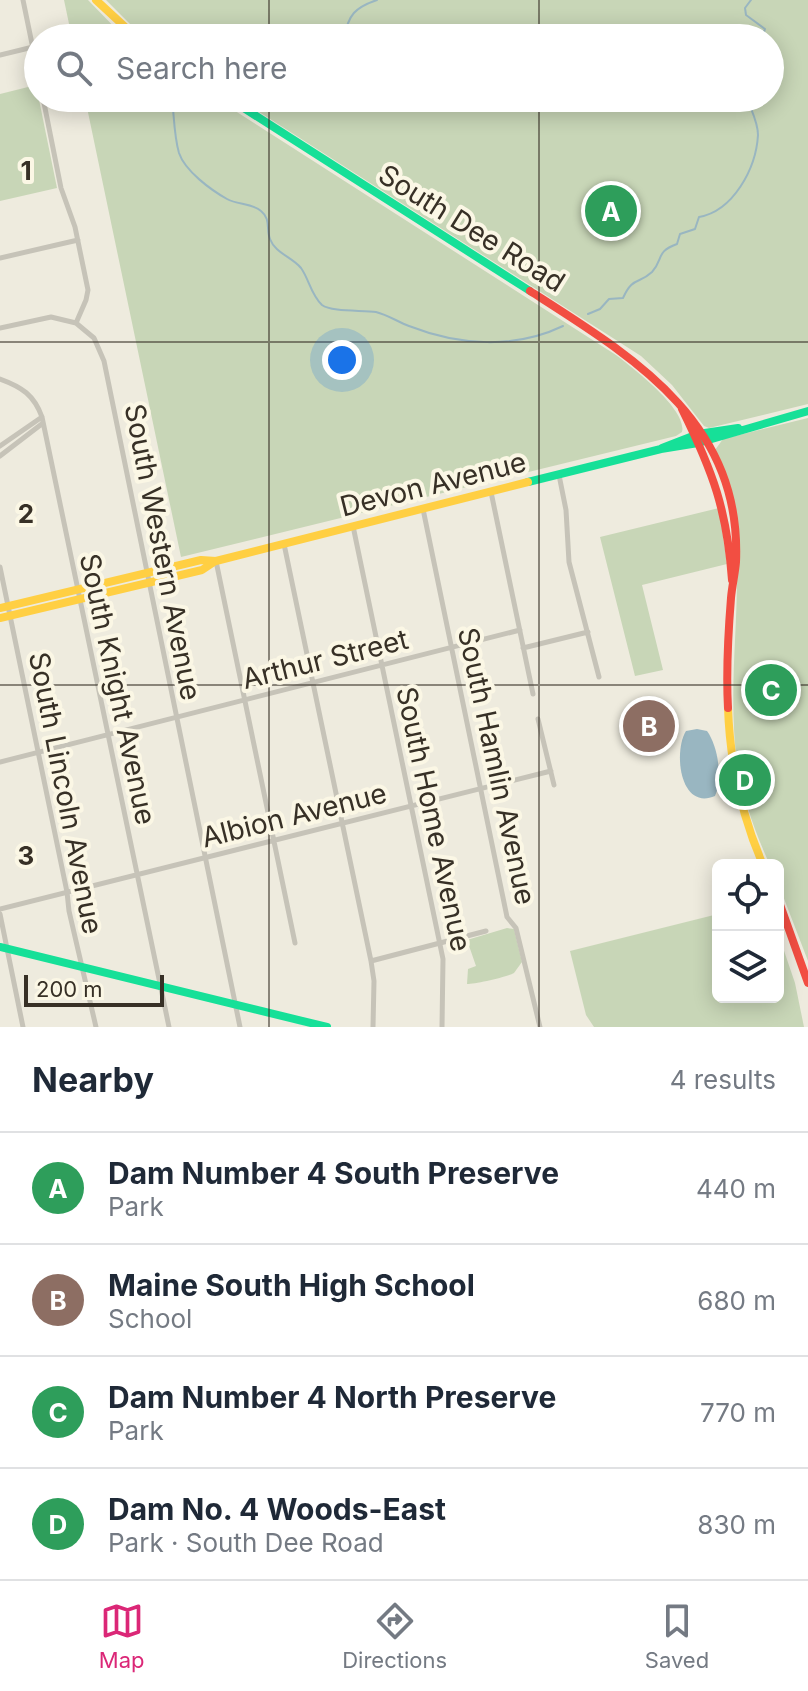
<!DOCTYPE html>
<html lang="en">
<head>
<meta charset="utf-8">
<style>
	:root { --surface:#fff; --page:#f6f6f7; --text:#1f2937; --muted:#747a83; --line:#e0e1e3; --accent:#db2777 }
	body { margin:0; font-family:Inter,sans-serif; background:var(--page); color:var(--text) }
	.controls { position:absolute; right:24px; bottom:24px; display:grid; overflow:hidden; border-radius:12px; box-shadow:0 4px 20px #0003 }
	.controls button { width:72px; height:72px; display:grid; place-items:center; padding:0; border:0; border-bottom:2px solid var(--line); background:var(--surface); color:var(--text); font:40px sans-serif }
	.scale { position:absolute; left:24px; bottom:20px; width:140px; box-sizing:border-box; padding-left:8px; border:4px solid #373026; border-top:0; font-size:22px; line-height:28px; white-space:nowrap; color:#373026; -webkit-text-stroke:6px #fbf7e5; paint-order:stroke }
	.you { position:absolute; left:342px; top:360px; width:28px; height:28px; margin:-20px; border:6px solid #fff; border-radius:50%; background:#1a73e8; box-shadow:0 0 0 12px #1a73e833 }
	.badge { display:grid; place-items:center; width:52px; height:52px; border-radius:50%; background:var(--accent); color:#fff; font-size:26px; font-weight:700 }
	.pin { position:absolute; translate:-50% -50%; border:4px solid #fff; box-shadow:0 2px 8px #0006 }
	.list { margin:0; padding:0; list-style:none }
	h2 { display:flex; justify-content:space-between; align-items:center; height:104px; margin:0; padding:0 32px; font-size:34px }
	h2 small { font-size:26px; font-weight:400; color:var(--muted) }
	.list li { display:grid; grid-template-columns:52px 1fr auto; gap:24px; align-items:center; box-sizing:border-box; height:112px; padding:0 32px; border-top:2px solid var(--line) }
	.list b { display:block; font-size:30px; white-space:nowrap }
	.list p { margin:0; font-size:26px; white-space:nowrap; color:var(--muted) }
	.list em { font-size:26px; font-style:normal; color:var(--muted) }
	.icon { flex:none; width:44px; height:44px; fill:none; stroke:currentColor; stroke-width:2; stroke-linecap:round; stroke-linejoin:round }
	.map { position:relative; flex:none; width:808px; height:1027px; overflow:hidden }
	.search { position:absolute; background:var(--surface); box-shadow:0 4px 20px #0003; left:24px; right:24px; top:24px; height:88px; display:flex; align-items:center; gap:20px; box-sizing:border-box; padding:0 28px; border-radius:44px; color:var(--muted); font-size:30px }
	.sheet { height:552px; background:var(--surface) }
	nav { display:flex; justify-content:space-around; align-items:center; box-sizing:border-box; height:112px; border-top:2px solid var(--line); background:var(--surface); font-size:22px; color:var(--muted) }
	nav a { display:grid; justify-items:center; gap:4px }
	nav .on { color:var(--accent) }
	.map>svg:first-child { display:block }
	.green { fill:#c8d6b7 }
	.water { fill:#99b6c1 }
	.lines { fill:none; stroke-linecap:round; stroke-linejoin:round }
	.stream { stroke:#99b6c1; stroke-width:2 }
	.street { stroke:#c6c3b8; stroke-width:5 }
	.fast { stroke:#16e098; stroke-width:8 }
	.slow { stroke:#ffcf43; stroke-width:8 }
	.jam { stroke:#f24e42; stroke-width:8 }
	.grid { fill:none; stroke:#373026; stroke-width:2; stroke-opacity:0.55 }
	.labels { text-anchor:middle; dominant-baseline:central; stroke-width:8; stroke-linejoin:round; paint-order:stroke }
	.street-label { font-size:28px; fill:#373026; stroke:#fbf7e5 }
	.grid-label { font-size:26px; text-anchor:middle; font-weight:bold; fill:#373026; stroke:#fbf7e5; stroke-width:8; stroke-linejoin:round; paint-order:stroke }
</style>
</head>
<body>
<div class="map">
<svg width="808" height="1027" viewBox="0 0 808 1027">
	<rect width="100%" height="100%" fill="#eeebde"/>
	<path class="green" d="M64,0H88L125,38H72Z
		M106,0H808V404L709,428L704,426L672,385L641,356L237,98H770V38H144Z
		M36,85L57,188L0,201V94Z
		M85,98H215L616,355C633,368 688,410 682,432L676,436L181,557Z
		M808,418V961L778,883V865H770C750,822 736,777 734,729C729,631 753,546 715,450L723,439Z
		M719,508L727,564L642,585L663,670L635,676L600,537Z
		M718,914V997H778V933L795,983L804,1027H594L586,1015L570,951Z
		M507,928L514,929L522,962C521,963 515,972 514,973C507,977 475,984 467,984L468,969L476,966L467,940Z"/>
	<path class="water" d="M697,729L707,731C718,746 723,779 715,796C680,811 673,752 686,731Z"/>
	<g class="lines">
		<path class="stream" d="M751,0L745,8L746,15L765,29L762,38
			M345,38C347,15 356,7 377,0
			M172,98C174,115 174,136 179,153C185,171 211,190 227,199C237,205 252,203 261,211C271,219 266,229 270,239C275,253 292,257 301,268C309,279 311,295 322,305C331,312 362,310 376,312C388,315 398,322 409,326C460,346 515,349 563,326
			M588,314L600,309L609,299L623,298C633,276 638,285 652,272C664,259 655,252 677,244L680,234L695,229L699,217C733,211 756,169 758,135C758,122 751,110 747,98"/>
		<path class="street" d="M23,0L38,73
			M0,55L33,47
			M43,98L61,188L75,227L88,290L86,300L76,323L94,338L104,361L240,1027
			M0,258L78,240
			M0,328L51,317L76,323
			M0,379C22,387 34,395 42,417L169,1027
			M0,446L42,417
			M0,456L43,423
			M559,475L566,510L569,562L599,677
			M491,492L533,694
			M423,509L507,917L516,928L540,1027
			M353,526L443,959L442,1027
			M284,544L371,961L374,981L373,1027
			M216,561L295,943
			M0,567L67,892L69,911L96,1027
			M523,648L588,632
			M538,719L554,785
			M0,762L520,630
			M0,909L551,771
			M0,914L23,1027
			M371,961L486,931"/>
		<path class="fast" d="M228,98L530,291
			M662,448L698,434L738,428
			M528,482L661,449L698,443L808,411
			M0,947L327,1027"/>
		<path class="slow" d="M96,0L137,38
			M0,608L201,560L216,561L528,482
			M0,618L202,570L214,562
			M728,708C730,764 741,814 763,865"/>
		<path class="jam" d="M530,291C633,357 742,421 736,562C735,574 732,586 731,598C728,635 726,672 728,708
			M682,409C713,472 727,510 732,580
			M778,899L808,983"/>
	</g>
	<path class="grid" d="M269,0V38M539,0V38M269,98V1027M539,98V1027M0,342H808M0,685H808"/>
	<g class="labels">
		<g class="street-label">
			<text transform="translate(472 228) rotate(32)">South Dee Road</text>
			<text transform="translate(433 484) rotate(-14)">Devon Avenue</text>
			<text transform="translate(163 552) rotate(79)">South Western Avenue</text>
			<text transform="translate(325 659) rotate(-14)">Arthur Street</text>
			<text transform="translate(118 689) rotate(78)">South Knight Avenue</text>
			<text transform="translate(497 766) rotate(78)">South Hamlin Avenue</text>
			<text transform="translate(66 793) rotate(79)">South Lincoln Avenue</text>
			<text transform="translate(294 815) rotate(-14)">Albion Avenue</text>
			<text transform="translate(434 819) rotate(78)">South Home Avenue</text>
		</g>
	</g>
	<g class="grid-label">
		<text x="26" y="180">1</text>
		<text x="26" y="523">2</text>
		<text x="26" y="865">3</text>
	</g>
</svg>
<div class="controls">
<button><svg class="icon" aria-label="locate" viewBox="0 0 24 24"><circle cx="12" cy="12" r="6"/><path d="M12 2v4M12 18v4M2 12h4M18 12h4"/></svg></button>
<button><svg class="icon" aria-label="layers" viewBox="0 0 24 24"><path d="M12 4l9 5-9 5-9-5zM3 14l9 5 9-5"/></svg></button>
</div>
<div class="scale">200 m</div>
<div class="you"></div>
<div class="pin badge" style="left:611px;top:211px;background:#2e9e5b">A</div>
<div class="pin badge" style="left:649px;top:726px;background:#8d6e63">B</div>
<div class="pin badge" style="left:771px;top:690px;background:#2e9e5b">C</div>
<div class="pin badge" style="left:745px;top:780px;background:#2e9e5b">D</div>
<div class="search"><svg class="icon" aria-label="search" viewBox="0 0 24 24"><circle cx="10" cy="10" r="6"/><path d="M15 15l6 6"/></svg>Search here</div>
</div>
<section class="sheet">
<h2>Nearby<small>4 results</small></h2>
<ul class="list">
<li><span class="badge" style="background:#2e9e5b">A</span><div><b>Dam Number 4 South Preserve</b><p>Park</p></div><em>440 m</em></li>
<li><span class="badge" style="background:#8d6e63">B</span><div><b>Maine South High School</b><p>School</p></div><em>680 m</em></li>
<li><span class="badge" style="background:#2e9e5b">C</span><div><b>Dam Number 4 North Preserve</b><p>Park</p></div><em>770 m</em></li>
<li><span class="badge" style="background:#2e9e5b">D</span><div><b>Dam No. 4 Woods-East</b><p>Park · South Dee Road</p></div><em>830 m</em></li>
</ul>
</section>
<nav>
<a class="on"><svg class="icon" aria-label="map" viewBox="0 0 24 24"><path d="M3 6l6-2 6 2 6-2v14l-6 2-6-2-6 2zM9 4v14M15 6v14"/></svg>Map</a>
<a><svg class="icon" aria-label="directions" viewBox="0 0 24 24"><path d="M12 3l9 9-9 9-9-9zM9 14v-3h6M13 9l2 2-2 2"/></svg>Directions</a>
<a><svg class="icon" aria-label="saved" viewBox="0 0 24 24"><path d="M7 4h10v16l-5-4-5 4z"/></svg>Saved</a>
</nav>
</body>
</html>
